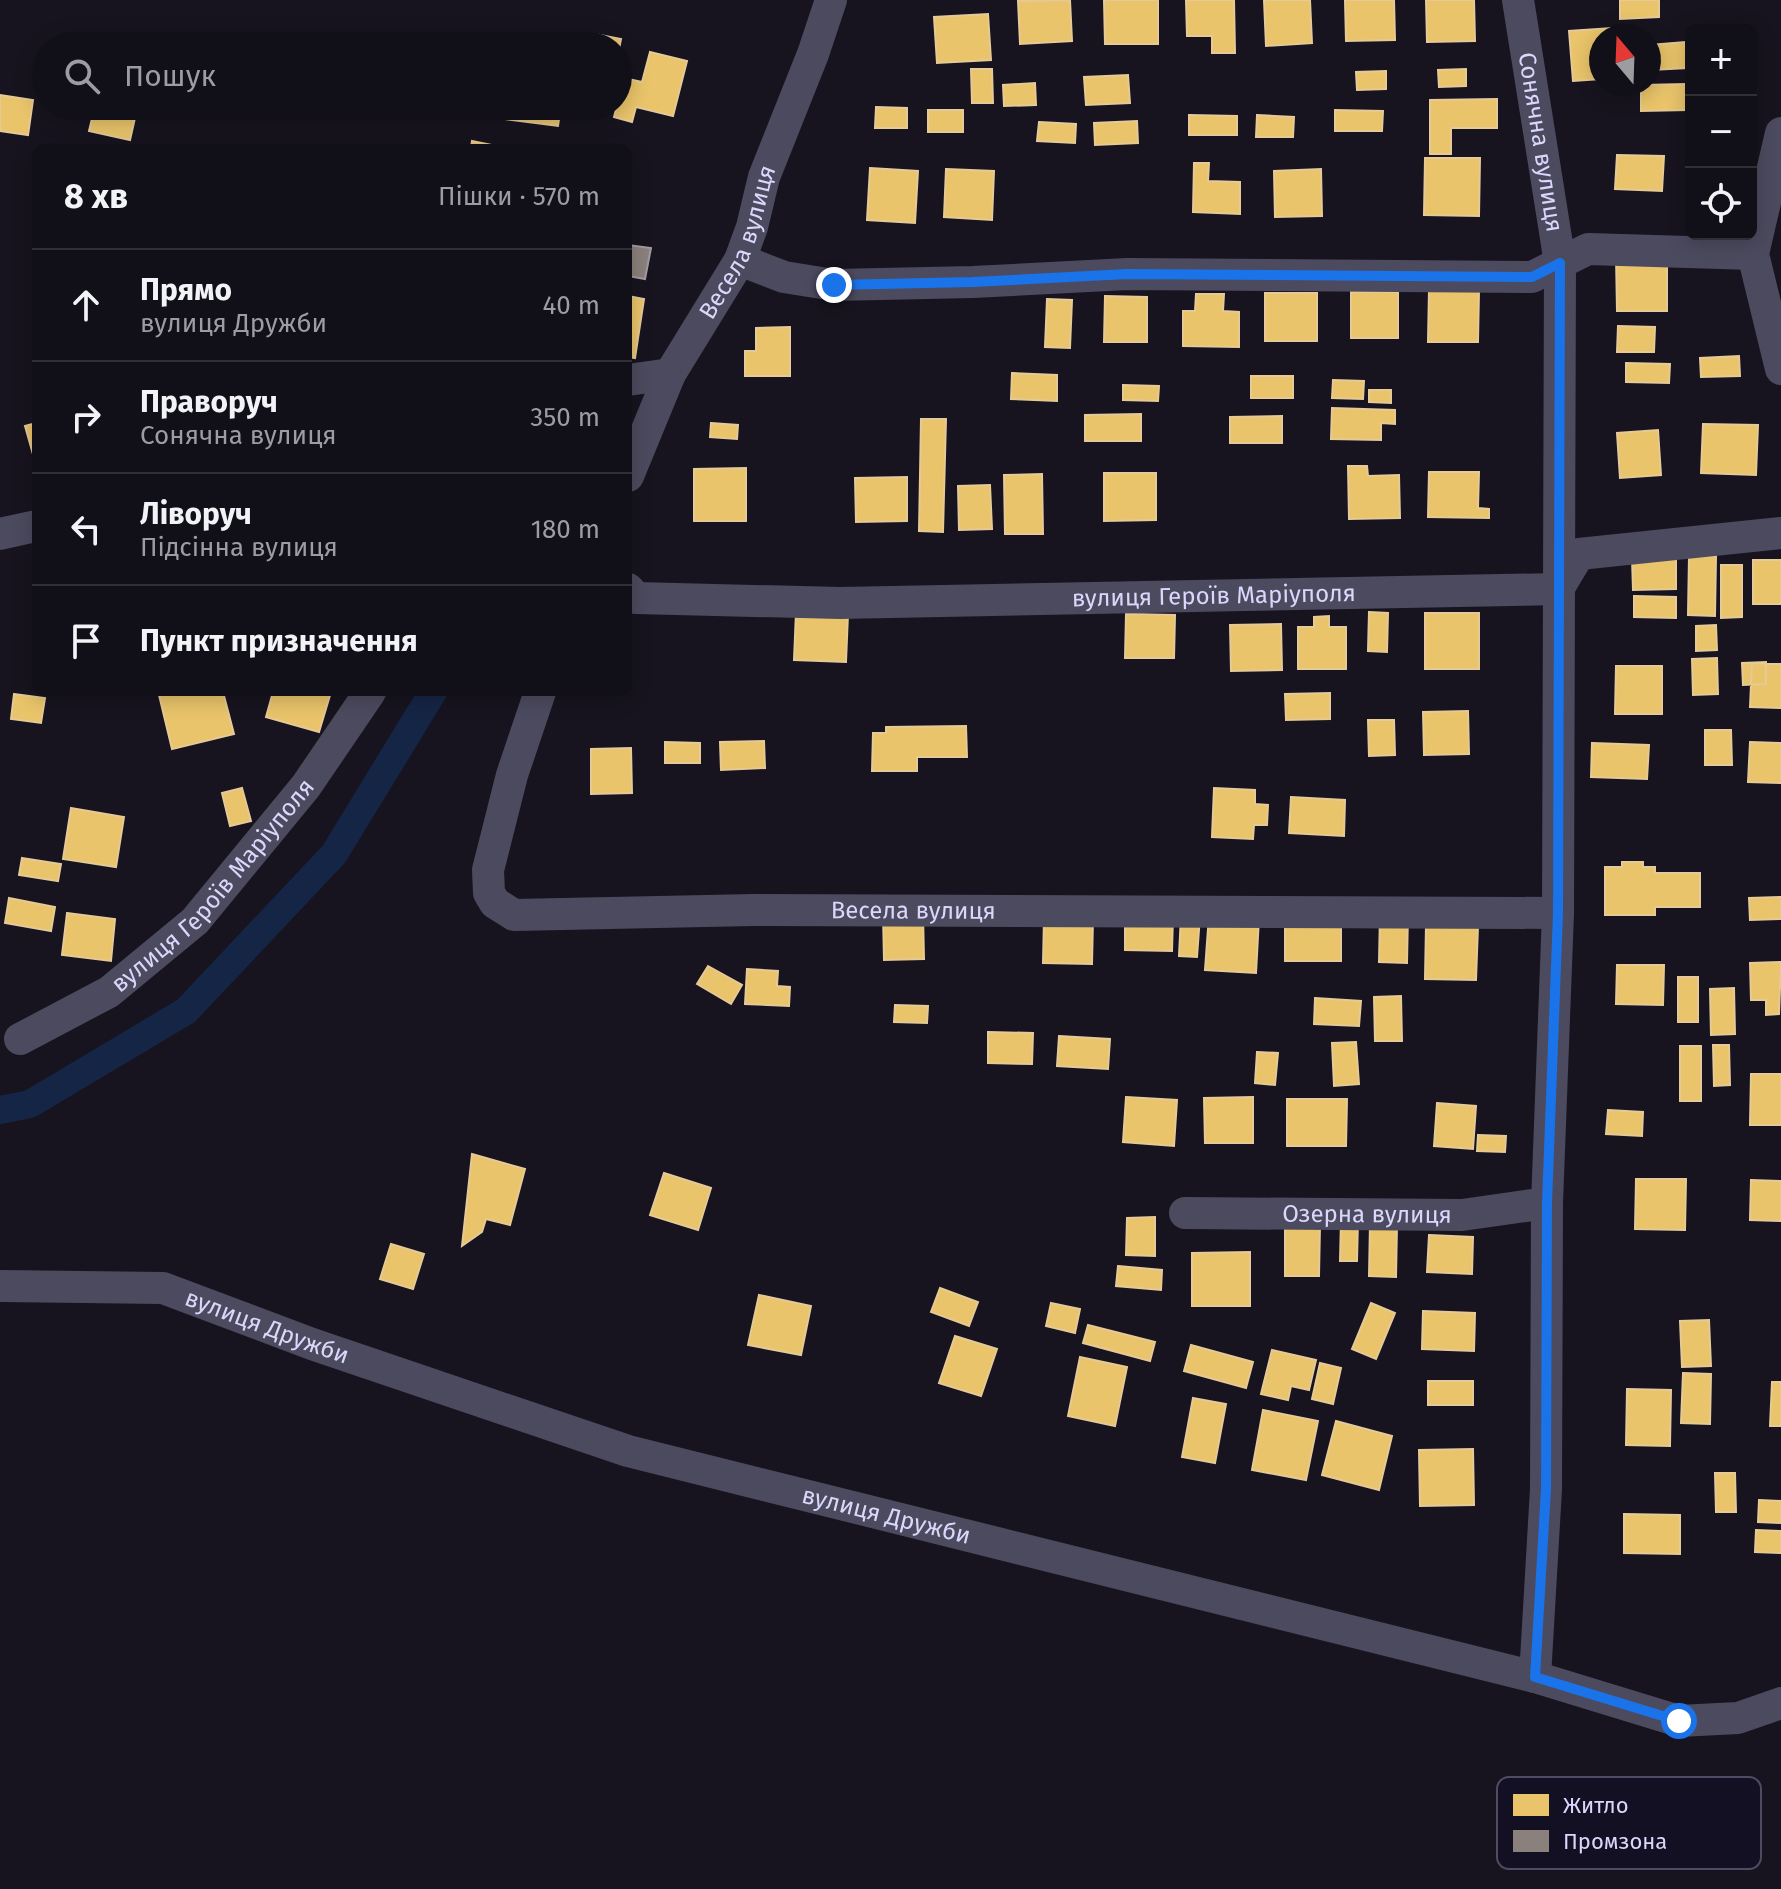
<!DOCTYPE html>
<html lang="uk">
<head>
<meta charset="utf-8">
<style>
	:root { --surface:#110f17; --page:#1a1820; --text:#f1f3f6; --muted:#9c9ca1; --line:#302f36 }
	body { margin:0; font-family:"Fira Sans",sans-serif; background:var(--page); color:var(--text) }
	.controls { position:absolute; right:24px; top:24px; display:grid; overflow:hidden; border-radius:12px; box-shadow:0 4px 20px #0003 }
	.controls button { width:72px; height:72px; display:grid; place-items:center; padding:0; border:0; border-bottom:2px solid var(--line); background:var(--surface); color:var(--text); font:40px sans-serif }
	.compass { position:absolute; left:1589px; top:24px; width:72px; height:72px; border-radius:50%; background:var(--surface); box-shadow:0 4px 20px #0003; rotate:341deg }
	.stop { position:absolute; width:24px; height:24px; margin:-18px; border:6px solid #1a73e8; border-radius:50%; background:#fff }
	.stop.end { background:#1a73e8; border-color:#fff; box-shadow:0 2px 8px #0008 }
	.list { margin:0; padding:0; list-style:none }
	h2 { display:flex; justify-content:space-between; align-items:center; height:104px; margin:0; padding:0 32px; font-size:34px }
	h2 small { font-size:26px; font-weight:400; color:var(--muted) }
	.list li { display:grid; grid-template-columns:52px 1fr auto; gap:24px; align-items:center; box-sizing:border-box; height:112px; padding:0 32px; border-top:2px solid var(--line) }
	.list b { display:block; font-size:30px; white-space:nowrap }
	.list p { margin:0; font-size:26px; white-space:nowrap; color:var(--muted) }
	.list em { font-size:26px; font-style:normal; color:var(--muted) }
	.icon { flex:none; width:44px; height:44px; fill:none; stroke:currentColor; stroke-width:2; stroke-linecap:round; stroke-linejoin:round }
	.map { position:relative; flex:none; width:1781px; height:1889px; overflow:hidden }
	.search { position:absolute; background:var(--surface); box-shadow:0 4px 20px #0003; left:32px; top:32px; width:600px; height:88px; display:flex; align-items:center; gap:20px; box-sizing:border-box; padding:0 28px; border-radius:44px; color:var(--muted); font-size:30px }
	.panel { position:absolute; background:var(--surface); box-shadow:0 4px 20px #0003; left:32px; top:144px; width:600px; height:552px; border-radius:12px }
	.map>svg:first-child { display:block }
	.homes { fill:#e9c46a; stroke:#e5c996; stroke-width:2 }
	.industry { fill:#8a817c; stroke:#a29aa2; stroke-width:2 }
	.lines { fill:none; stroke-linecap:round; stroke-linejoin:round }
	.canal { stroke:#152545; stroke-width:28 }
	.minor { stroke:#4c4a5e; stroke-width:32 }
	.route { stroke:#1a73e8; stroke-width:10 }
	.labels { text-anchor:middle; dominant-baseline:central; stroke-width:8; stroke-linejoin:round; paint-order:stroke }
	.street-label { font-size:24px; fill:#dbd6fb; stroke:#141023 }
	.key { fill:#141023; stroke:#504b64; stroke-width:2 }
	.key-label { font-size:22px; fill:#dbd6fb }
</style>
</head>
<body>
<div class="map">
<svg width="1781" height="1889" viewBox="0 0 1781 1889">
	<rect width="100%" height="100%" fill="#17141f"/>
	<path class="homes" d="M1070,0L1072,41L1020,44L1018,1Z
		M1104,0H1158V44H1105Z
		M1186,0H1234L1235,53H1212V36H1187Z
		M1264,0H1310L1312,43L1266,46Z
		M1345,0H1394L1395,40L1346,41Z
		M1426,0H1474L1475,41L1427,42Z
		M1620,0H1659V17L1620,19Z
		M988,14L991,60L937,63L934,17Z
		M1612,28L1613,36H1601V79L1573,81L1569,31Z
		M595,34L621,39L618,54V46H592Z
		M213,36L258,38V46H213Z
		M1685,42L1687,68L1652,70L1650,45Z
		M650,52L687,61L673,116L636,107L632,122L614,117L624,78L642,82Z
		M971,69H992L993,103H972Z
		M1466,69V86L1439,87L1438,70Z
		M1386,71V89L1357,90L1356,72Z
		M1128,75L1130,103L1086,105L1084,77Z
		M1035,83L1036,105L1004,106L1003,85Z
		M1687,84L1688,110L1641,111V85Z
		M0,95L33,100L28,135L0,131Z
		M1497,99V128H1451V154H1430V100Z
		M95,106H123L137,109L130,140L89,131Z
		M506,106H561L558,126L504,119Z
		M876,107L907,108V128H875Z
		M928,110H963V132H928Z
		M1335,110L1383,111L1382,131H1335Z
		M1189,115L1237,116V135H1189Z
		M1257,115L1294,117L1293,137H1256Z
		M1137,121L1138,143L1095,145L1094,123Z
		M1039,122L1076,124L1075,143L1037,141Z
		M472,141L502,147V148H471Z
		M1617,155L1664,156L1662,191L1615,189Z
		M1425,158H1480L1479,216L1424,215Z
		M1194,163H1209L1208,181L1240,182V214L1193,212Z
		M870,168L918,171L915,223L867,220Z
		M946,169L994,171L992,220L944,217Z
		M1321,169L1322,216L1275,217L1274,171Z
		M1616,256H1667V311H1617Z
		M1429,289L1479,290L1478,342H1428Z
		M1351,292H1398V338H1351Z
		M1265,293H1317V341H1265Z
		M1196,294H1224L1223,311L1239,312V347L1183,346V311H1195Z
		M628,296L644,299L635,358L628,357Z
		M1105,296L1147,297V342H1104Z
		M1047,299L1072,300L1070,348L1045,347Z
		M1618,326L1655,327L1654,352H1617Z
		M790,327V376H745V351H756V328Z
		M1739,356L1740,376L1701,377L1700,358Z
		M1626,363L1670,364L1669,383L1626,382Z
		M1012,373L1057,375V401L1011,399Z
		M1251,376H1293V398H1251Z
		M1333,380L1364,381L1363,399L1332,398Z
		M1123,385L1159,386L1158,401L1123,400Z
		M1369,390H1391V403L1369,402Z
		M1332,408L1395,410V424L1381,423V440L1331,439Z
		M1141,414V441H1085V415Z
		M1282,416V443H1230V417Z
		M921,419H946L943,532L919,531Z
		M36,423V465L25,426Z
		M711,423L738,425L737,439L710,437Z
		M1703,424L1758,425L1756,475L1701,473Z
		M1658,430L1661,475L1620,478L1617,433Z
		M1348,466H1367L1368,476L1399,475L1400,518L1349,519Z
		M746,468V521H694V469Z
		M1429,472H1479L1478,508L1489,509V518L1428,517Z
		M1104,473H1156V520L1104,521Z
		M1042,474L1043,534H1005L1004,475Z
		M907,477V521L856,522L855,478Z
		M990,485L992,529L959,530L958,486Z
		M1689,556H1716L1715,616L1688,615Z
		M1632,558H1676V589L1633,590Z
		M1753,560H1781V604H1753Z
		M1721,565H1742V617L1721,618Z
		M1634,596L1676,597V618L1634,617Z
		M796,612L848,614L846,662L794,660Z
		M1369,612L1388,613L1387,652L1368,651Z
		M1425,613H1479V669H1425Z
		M1126,614L1175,615L1174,658H1125Z
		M1329,616V627H1346V669H1298V627H1314V617Z
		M1281,624L1282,670L1231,671L1230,625Z
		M1716,625L1717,650L1696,651V626Z
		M1717,658L1718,694L1693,695L1692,659Z
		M1766,662V684L1743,685L1742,663Z
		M1752,663L1781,664V708L1750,707Z
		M1616,666H1662V714H1615Z
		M172,692H223L234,734L172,749L159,695Z
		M273,692H331L319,732L266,717Z
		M1330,693V719L1286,720L1285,694Z
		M14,694L45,698L41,723L11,719Z
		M1468,711L1469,754L1424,755L1423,712Z
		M1368,720H1394L1395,755L1369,756Z
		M966,726L967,757H917V771H872L873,733H886V727Z
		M1705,730H1731L1732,765H1705Z
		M764,741L765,768L721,770L720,742Z
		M665,742L700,743V763H665Z
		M1750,742L1781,743V783L1748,782Z
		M1592,743L1649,745L1647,779L1591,777Z
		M631,748L632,793L591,794V749Z
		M242,788L251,821L230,826L222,793Z
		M1214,788L1255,790V804L1268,805L1267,825H1254L1253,839L1212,837Z
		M1291,797L1345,800L1344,836L1289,833Z
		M71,808L124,817L116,867L63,859Z
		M22,858L61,864L58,881L19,875Z
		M1622,862H1643V867H1655V873H1700V907H1655V915H1605V867H1622Z
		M1781,897V919L1750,920L1749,898Z
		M9,898L55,907L51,931L5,923Z
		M67,913L115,919L111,961L62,955Z
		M1380,913H1408L1407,963L1379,962Z
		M923,914L924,959L884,960L883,915Z
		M1341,914V961H1285V915Z
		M1181,915L1200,916L1197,957L1179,956Z
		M1209,915L1259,918L1256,973L1205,970Z
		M1125,916H1173L1172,951L1125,950Z
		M1044,918L1093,919L1092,964L1043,963Z
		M1426,925L1478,926L1476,980L1425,979Z
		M1781,962L1779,1014L1766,1015V1000H1751L1750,963Z
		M1617,965H1664L1663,1005L1616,1004Z
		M708,966L742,985L731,1004L697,984Z
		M747,969L778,971L777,986L790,987L789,1006L745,1004Z
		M1678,977H1698V1022H1678Z
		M1734,988L1735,1034L1711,1035L1710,989Z
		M1401,996L1402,1041H1375L1374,997Z
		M1315,998L1361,1001L1359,1026L1314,1024Z
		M895,1005L928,1006L927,1023L894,1022Z
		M988,1032L1033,1033L1032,1064L988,1063Z
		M1059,1036L1110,1039L1108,1069L1057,1066Z
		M1356,1042L1359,1084L1334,1086L1332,1043Z
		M1713,1045H1729L1730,1085L1714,1086Z
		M1680,1046H1701V1101H1680Z
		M1257,1052L1278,1053L1275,1085L1255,1083Z
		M1751,1074H1781V1125H1750Z
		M1126,1097L1177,1100L1174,1146L1123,1142Z
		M1253,1097V1143H1205L1204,1098Z
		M1287,1099H1347L1346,1146H1287Z
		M1437,1103L1476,1106L1473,1149L1434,1146Z
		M1608,1110L1643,1112L1642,1136L1606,1134Z
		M1478,1135L1506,1136L1505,1152L1477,1151Z
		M472,1154L525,1169L510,1225L486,1219L482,1232L462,1246Z
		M664,1173L711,1188L698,1230L650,1215Z
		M1636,1179H1686L1685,1230L1635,1229Z
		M1751,1180L1781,1181V1221L1750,1220Z
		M1155,1217V1256L1126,1255L1127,1218Z
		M1341,1220H1358L1357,1261H1340Z
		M1370,1224H1397L1396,1277L1369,1276Z
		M1285,1225H1320L1319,1276H1285Z
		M1429,1235L1473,1237L1472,1274L1427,1272Z
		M391,1244L424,1254L413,1289L380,1279Z
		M1250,1252V1306H1192V1253Z
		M1118,1266L1162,1270L1161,1290L1116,1286Z
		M940,1288L978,1302L969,1326L931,1312Z
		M759,1295L811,1306L801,1355L748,1345Z
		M1051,1303L1080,1309L1075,1333L1046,1326Z
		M1371,1303L1395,1313L1376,1359L1352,1349Z
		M1423,1311L1475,1313L1474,1351L1422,1349Z
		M1709,1320L1711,1366L1682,1367L1680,1321Z
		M1088,1325L1155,1342L1150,1361L1083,1343Z
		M955,1336L997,1349L981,1396L939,1383Z
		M1191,1345L1253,1362L1246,1388L1184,1371Z
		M1272,1350L1316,1360L1309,1390L1291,1386L1288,1400L1261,1394Z
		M1080,1357L1127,1367L1115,1426L1068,1416Z
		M1320,1363L1341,1368L1333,1404L1312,1399Z
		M1683,1373L1711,1374L1710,1424L1681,1423Z
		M1428,1381H1473V1405H1428Z
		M1772,1382H1781V1426H1770Z
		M1627,1389L1671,1390L1670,1446L1626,1445Z
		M1193,1398L1226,1404L1215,1463L1182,1457Z
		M1263,1410L1318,1421L1306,1480L1252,1470Z
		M1336,1421L1392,1436L1379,1490L1322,1475Z
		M1473,1449L1474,1505L1420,1506L1419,1450Z
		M1715,1473H1735L1736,1512H1716Z
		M1759,1500L1781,1501V1523L1758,1522Z
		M1624,1514L1680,1515V1554L1624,1553Z
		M1756,1530L1781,1531V1553L1755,1552Z"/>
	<path class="industry" d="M628,245L651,248L645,279L628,276Z"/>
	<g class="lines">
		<path class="canal" d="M0,1110L30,1104L186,1011L334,854L433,692"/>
		<g class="minor">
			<path id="s1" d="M1518,0L1560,263L1558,913L1547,1203L1546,1489L1535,1677"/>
			<path d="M1781,133L1753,254L1781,369"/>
			<path d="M740,260L784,277L834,285L973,282L1127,274L1532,277L1588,249L1753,254"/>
			<path d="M628,380L670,374"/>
			<path id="s2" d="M628,476L670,374L740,260L752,227L764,177L813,54L831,0"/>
			<path d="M0,534L36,526"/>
			<path id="s3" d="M628,589L636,598L840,603L1558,589L1579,554L1781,533"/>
			<path id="s4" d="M540,692L512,775L488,870L489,893L495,903L514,915L754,910L1558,913"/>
			<path id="s5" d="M20,1039L109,992L195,921L306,786L370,692"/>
			<path id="s6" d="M1185,1213L1462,1215L1547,1203"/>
			<path id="s7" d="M0,1286L163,1288L312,1344L628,1451L1535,1677L1679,1721L1738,1718L1781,1703"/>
		</g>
	</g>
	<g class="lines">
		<path class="route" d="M834,285L973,282L1127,274L1532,277L1560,263L1558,913L1547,1203L1546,1489L1535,1677L1679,1721"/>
	</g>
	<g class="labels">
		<g class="street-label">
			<text stroke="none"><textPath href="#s1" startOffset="144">Сонячна вулиця</textPath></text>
			<text stroke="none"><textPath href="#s2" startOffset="260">Весела вулиця</textPath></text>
			<text stroke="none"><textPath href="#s3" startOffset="590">вулиця Героїв Маріуполя</textPath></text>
			<text stroke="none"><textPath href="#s5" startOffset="250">вулиця Героїв Маріуполя</textPath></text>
			<text stroke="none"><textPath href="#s4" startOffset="642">Весела вулиця</textPath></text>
			<text stroke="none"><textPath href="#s6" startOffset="182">Озерна вулиця</textPath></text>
			<text stroke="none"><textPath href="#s7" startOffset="274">вулиця Дружби</textPath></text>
			<text stroke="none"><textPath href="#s7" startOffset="922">вулиця Дружби</textPath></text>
		</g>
	</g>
	<rect x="1497" y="1777" width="264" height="92" rx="12" class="key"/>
	<rect x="1513" y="1794" width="36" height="22" fill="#e9c46a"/>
	<rect x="1513" y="1830" width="36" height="22" fill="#8a817c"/>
	<g class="key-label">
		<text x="1563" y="1813">Житло</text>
		<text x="1563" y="1849">Промзона</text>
	</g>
</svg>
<div class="controls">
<button>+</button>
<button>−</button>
<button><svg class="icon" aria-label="locate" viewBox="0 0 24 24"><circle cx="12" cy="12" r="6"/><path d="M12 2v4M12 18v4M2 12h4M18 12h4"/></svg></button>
</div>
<svg class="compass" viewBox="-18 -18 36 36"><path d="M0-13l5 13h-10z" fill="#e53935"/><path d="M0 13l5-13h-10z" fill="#9c9ca1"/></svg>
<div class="stop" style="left:1679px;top:1721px"></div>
<div class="stop end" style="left:834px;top:285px"></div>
<div class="search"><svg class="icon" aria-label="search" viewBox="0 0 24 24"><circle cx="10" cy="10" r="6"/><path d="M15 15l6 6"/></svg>Пошук</div>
<section class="panel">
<h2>8 хв<small>Пішки · 570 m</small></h2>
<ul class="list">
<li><svg class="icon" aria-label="ahead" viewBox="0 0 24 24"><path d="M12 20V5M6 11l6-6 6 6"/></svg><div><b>Прямо</b><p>вулиця Дружби</p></div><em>40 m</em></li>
<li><svg class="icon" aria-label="right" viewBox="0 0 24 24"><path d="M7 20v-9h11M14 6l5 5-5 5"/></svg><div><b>Праворуч</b><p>Сонячна вулиця</p></div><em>350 m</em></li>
<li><svg class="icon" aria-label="left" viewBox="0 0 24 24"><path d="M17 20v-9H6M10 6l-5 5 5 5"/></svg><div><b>Ліворуч</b><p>Підсінна вулиця</p></div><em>180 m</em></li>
<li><svg class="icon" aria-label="arrive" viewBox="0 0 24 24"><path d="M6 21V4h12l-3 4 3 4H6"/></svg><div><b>Пункт призначення</b></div></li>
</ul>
</section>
</div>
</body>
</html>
